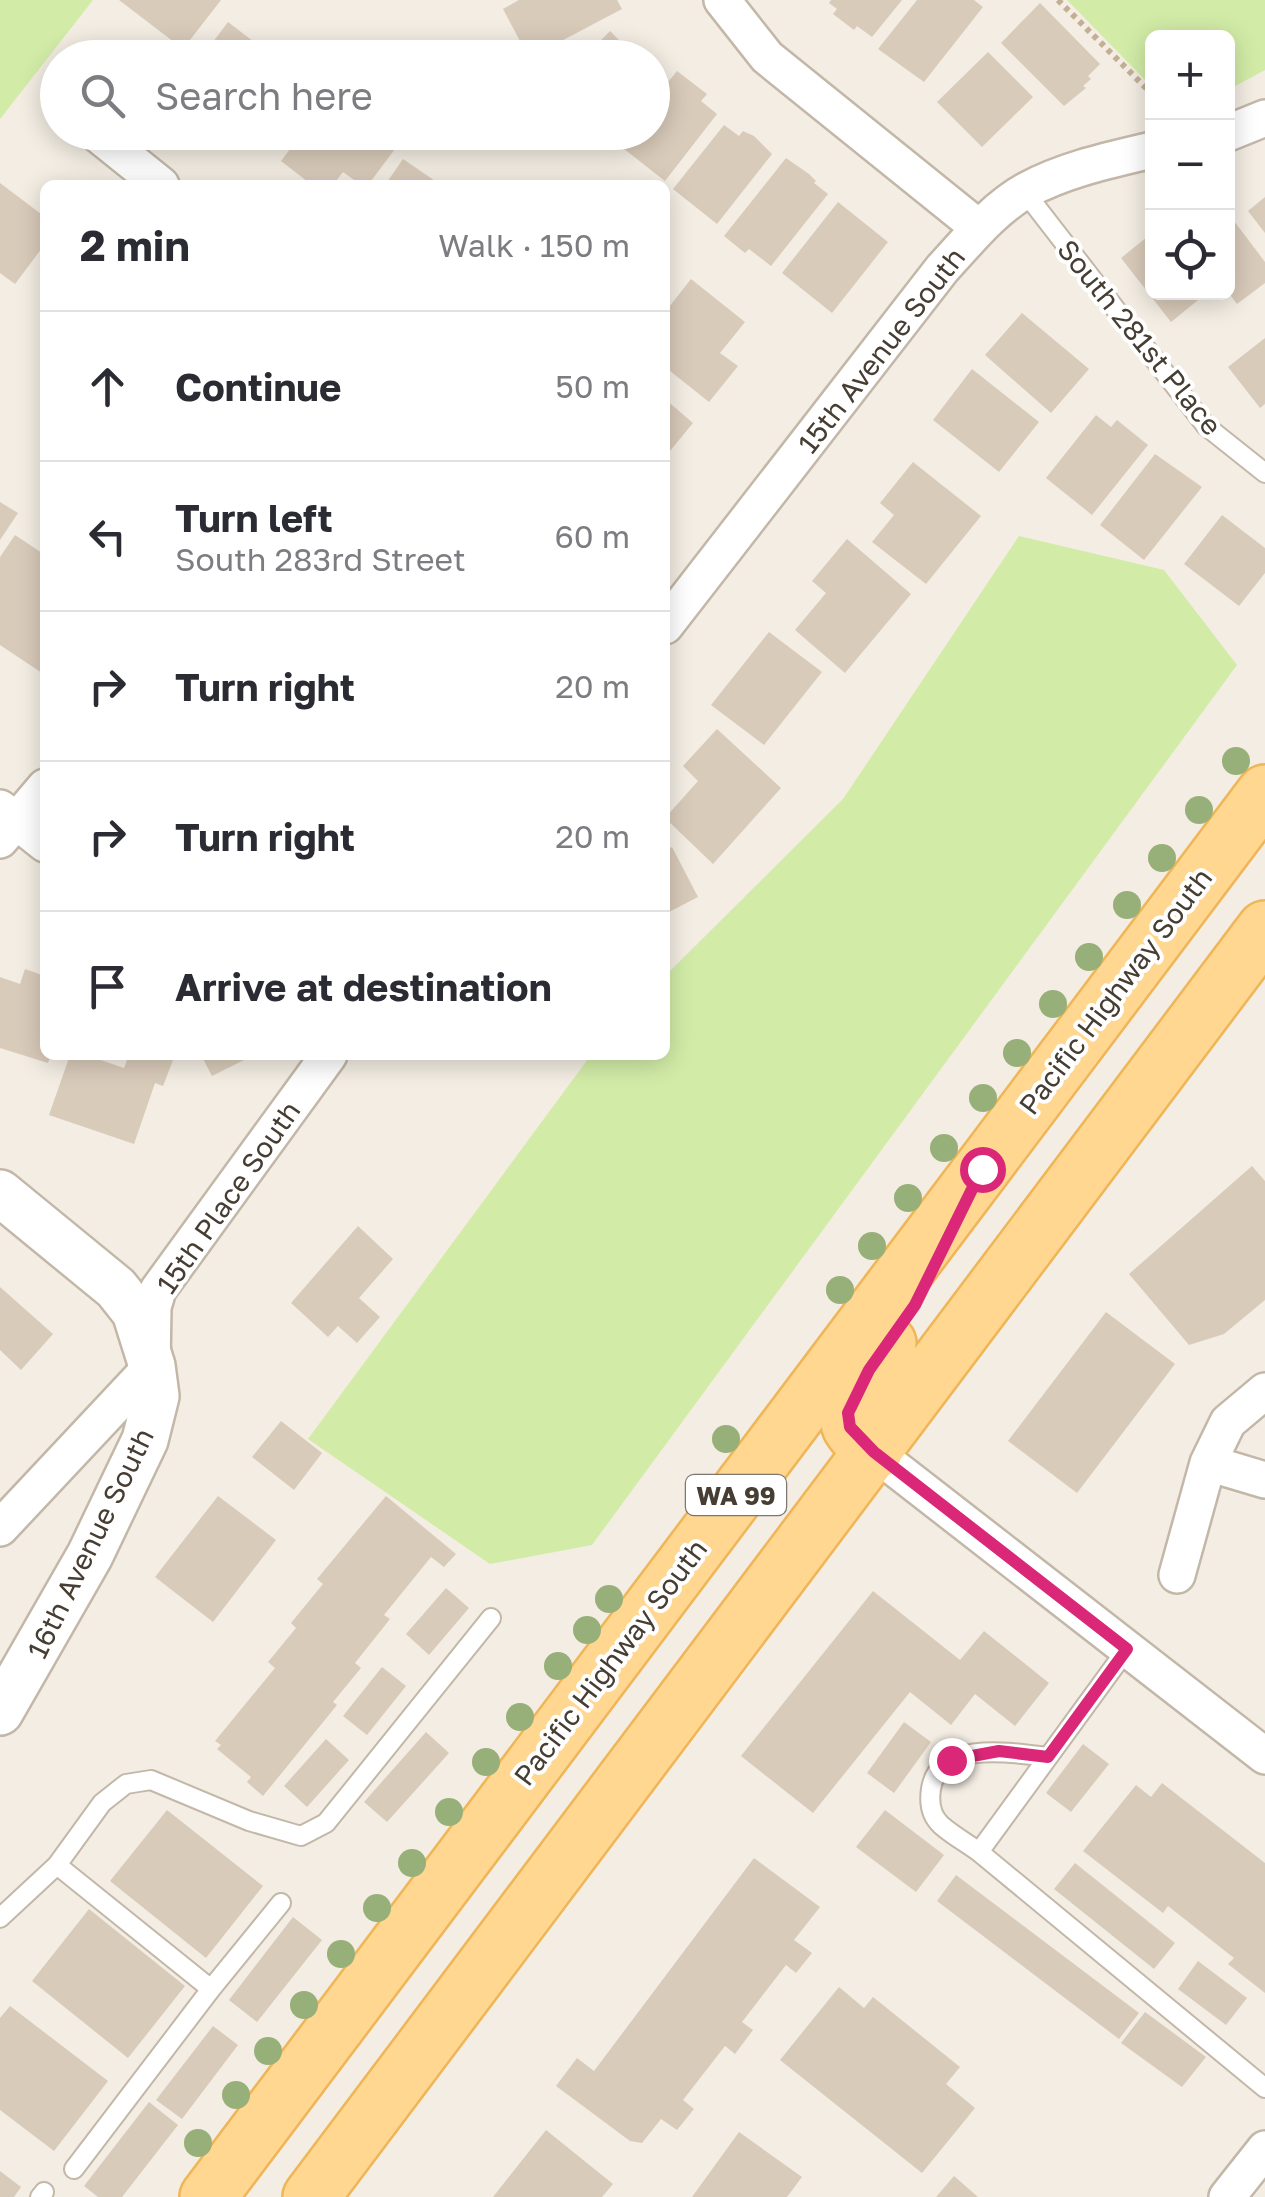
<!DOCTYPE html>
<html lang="en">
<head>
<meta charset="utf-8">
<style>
	:root { --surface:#fff; --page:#f2f2f3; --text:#2b2b33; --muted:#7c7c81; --line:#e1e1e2 }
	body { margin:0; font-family:"Golos Text",sans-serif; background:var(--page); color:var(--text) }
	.controls { position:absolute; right:30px; top:30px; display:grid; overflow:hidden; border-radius:15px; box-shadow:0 5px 25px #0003 }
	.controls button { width:90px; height:90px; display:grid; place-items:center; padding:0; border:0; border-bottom:2px solid var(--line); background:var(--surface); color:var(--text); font:50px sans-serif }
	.stop { position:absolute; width:30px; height:30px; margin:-22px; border:8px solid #db2777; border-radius:50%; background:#fff }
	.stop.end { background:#db2777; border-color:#fff; box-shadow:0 2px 10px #0008 }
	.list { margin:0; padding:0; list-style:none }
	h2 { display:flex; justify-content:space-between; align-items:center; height:130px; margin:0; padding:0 40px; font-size:42px }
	h2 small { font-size:32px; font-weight:400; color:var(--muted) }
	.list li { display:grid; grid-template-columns:65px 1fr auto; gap:30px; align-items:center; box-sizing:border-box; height:150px; padding:0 40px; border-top:2px solid var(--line) }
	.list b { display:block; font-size:38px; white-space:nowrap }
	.list p { margin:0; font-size:32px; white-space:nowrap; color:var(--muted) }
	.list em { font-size:32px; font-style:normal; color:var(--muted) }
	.icon { flex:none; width:55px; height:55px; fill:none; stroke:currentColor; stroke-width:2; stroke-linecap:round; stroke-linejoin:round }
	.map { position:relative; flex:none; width:1265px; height:2197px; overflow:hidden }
	.search { position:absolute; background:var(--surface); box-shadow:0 5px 25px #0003; left:40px; top:40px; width:630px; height:110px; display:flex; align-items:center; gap:25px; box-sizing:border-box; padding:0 35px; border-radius:55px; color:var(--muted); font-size:38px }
	.panel { position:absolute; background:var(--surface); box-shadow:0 5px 25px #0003; left:40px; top:180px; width:630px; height:880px; border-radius:15px }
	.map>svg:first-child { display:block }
	.green { fill:#d2eca7 }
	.building { fill:#d9cbba }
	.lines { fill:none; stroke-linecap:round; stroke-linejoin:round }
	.service-casing { stroke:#c3b7a8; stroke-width:22 }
	.minor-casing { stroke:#c3b7a8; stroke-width:40 }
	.tertiary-casing { stroke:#c3b7a8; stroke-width:50 }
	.primary-casing { stroke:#efb556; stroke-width:60 }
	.path { stroke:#c3af95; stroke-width:6; stroke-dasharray:5 5; stroke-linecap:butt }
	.service { stroke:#fff; stroke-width:18 }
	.minor { stroke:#fff; stroke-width:35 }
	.tertiary { stroke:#fff; stroke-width:45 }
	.primary { stroke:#ffd790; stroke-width:55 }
	.tree { fill:#97af78 }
	.route { stroke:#db2777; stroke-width:12 }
	.labels { text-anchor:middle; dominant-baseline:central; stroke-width:8; stroke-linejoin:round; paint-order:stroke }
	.shield { fill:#fff; stroke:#7e7770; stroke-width:2.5 }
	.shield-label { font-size:25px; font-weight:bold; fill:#463d33 }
	.street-label { font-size:28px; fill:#463d33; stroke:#fff }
</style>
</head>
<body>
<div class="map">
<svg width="1265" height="2197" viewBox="0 0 1265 2197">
	<rect width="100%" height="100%" fill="#f3ede3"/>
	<path class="green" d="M0,0H93L0,119Z
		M1067,0H1265V70L1228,90V38H1152V87Z
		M1019,536L1164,570L1237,665L592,1545L490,1564L308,1439L591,1055H665V976L843,799Z"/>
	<path class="building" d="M119,0H221L183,49Z
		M519,0H617L622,9L529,58L503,9Z
		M831,0H902L872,37L857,26L854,30L833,14L837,9L829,3Z
		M917,0H974L983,7L924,82L878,49Z
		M1040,3L1100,64L1088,76L1091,79L1083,86L1086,88L1064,106L1001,43Z
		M228,22L275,58H201Z
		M610,31L637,58H584Z
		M988,52L1033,97L982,147L937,102Z
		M677,71L707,94L701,101L717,114L665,181L619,145L629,132H652V102Z
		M724,125L739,136L743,131L754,136L772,154L717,224L673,189Z
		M303,132H390L401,141L368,185H361L343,172L333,185H312L281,161Z
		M786,158L809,174L816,181L814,183L828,194L771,266L749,249L745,253L724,236Z
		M403,159L441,185H385Z
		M0,183L45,217V244L15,284L0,273Z
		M1265,197V233L1248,211Z
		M838,202L888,242L832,313L782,273Z
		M1228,213L1265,262V283L1237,304L1228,292Z
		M1152,233V292H1208L1171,322L1121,258Z
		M691,279L745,322L720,353L738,366L709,402L665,367V312Z
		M1022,313L1089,369L1051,413L985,355Z
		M1265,338V404L1260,408L1228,367Z
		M972,369L1039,422L999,472L933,420Z
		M665,399L693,423L665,457Z
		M1096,415L1111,427L1117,420L1148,445L1092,515L1046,478Z
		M1155,454L1202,487L1144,560L1100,525Z
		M913,462L981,516L926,584L872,542L894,515L880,503Z
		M0,502L18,513L0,540Z
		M1222,515L1265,548V573L1239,606L1184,564Z
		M15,535L45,555V669L42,673L0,645V557Z
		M847,539L911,594L845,673L795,630L826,593L812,581Z
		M769,632L822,672L764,745L711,705Z
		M717,729L781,788L713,864L665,818L698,781L683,766Z
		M672,847L698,897L665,914V850Z
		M25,969L45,976V1055H51L48,1063L0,1048V977L20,984Z
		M70,1055H86L124,1068L129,1055H175L163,1086L155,1083L134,1144L49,1115Z
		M201,1055H254L212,1076Z
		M1252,1166L1265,1181V1300L1224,1334L1189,1345L1129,1274Z
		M358,1226L393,1259L359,1298L380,1317L357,1343L338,1326L328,1337L291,1303Z
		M0,1287L53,1334L21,1370L0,1350Z
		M1106,1312L1175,1364L1077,1493L1008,1441Z
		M281,1421L322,1453L294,1490L252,1457Z
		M218,1496L276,1540L213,1622L155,1577Z
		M386,1496L456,1554L444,1567L431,1557L384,1615L390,1619L355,1663L361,1668L333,1702L337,1705L263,1796L247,1782L251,1777L217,1749L221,1745L215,1741L275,1668L268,1662L296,1628L291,1623L323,1584L317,1579Z
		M446,1588L469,1608L429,1655L406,1634Z
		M873,1591L960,1660L984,1631L1049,1683L1015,1726L975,1694L951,1725L910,1692L813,1813L741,1756Z
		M382,1667L406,1686L367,1735L343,1716Z
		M904,1722L931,1742L894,1793L867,1773Z
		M426,1732L449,1753L387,1822L364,1802Z
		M326,1739L349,1760L307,1807L284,1786Z
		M1083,1744L1109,1764L1071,1812L1046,1793Z
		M1162,1783L1265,1863V1993L1228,1964L1234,1958L1168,1906L1163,1913L1083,1851L1136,1785L1151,1797Z
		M167,1810L263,1886L206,1958L110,1881Z
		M885,1810L944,1855L916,1892L856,1847Z
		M754,1858L820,1907L794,1940L812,1953L796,1973L786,1965L742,2022L753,2030L735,2054L725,2046L683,2100L694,2109L677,2130L661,2119L642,2143L630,2141L556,2086L577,2058L594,2071Z
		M1075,1863L1175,1943L1154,1969L1054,1889Z
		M956,1875L1139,2013L1119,2039L937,1901Z
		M89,1909L185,1986L128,2058L32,1981Z
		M293,1917L322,1940L257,2022L229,2000Z
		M1198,1961L1247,1998L1226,2025L1178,1989Z
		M839,1987L864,2008L873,1997L960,2067L946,2084L975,2108L922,2173L780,2060Z
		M10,2006L108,2081L54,2151L0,2110V2018Z
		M1145,2012L1206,2057L1182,2087L1121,2043Z
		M213,2026L238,2045L182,2119L156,2100Z
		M149,2102L178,2125L122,2197H98L84,2186Z
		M546,2130L613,2184L602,2197H493Z
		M739,2132L802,2177L787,2197H692Z
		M0,2171L21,2187L14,2197H0Z
		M954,2176L978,2197H936Z"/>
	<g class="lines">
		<defs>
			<path id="service" d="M1024,191L1206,426L1265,473
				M1048,1757C1014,1753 939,1739 931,1789C929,1802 930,1815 941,1825C952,1835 967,1843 979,1852L1265,2088
				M979,1852L1127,1649
				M57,1865L211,1989L74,2169
				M0,1918L57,1865L102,1803L126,1784L151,1780L249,1821L301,1836L326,1823L491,1618
				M211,1989L281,1903
				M40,2197L44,2192"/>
			<path id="minor" d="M722,0L767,57L979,228
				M95,132L161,185
				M1228,133L1265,118
				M665,626L942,269C967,242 994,208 1027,190C1066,169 1110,160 1152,150
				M0,808L45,844
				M0,840L45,787
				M874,1452L1265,1756
				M1208,1463L1265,1480
				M0,1528L152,1366L153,1307L158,1290L329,1055
				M1177,1575L1208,1463L1228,1422L1265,1391
				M1227,2197L1265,2149"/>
			<path id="tertiary" d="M0,1193L116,1288L135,1312L152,1366L156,1396L145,1440L90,1555L0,1712"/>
			<path id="primary" d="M874,1452C867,1445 856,1437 851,1428C839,1408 876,1360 888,1343
				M208,2197L1265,793
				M311,2197L1265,929"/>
		</defs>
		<use href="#service" class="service-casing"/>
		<use href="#minor" class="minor-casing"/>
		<use href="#tertiary" class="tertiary-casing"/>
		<use href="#primary" class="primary-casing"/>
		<path class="path" d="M1058,0L1152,94"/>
		<use href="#service" class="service"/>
		<use href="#minor" class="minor"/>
		<use href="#tertiary" class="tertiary"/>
		<use href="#primary" class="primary"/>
	</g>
	<g class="tree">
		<circle cx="1236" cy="761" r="14"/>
		<circle cx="1199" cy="810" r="14"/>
		<circle cx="1162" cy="858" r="14"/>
		<circle cx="1127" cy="905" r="14"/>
		<circle cx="1089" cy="957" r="14"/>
		<circle cx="1053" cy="1004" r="14"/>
		<circle cx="1017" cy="1053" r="14"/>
		<circle cx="983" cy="1098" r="14"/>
		<circle cx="944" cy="1148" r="14"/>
		<circle cx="908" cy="1198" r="14"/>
		<circle cx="872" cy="1246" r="14"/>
		<circle cx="840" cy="1290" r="14"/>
		<circle cx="726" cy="1439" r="14"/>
		<circle cx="609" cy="1599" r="14"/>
		<circle cx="587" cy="1630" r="14"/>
		<circle cx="558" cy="1666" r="14"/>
		<circle cx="520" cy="1717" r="14"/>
		<circle cx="486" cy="1762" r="14"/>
		<circle cx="449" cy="1812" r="14"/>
		<circle cx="412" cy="1863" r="14"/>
		<circle cx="377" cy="1908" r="14"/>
		<circle cx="341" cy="1954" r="14"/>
		<circle cx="304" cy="2005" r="14"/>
		<circle cx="268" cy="2051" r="14"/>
		<circle cx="236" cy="2095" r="14"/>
		<circle cx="198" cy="2143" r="14"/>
	</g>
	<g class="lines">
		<path class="route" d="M951,1760L999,1751L1048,1757L1127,1649L874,1452L850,1427L848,1413L869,1370L915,1305L982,1169"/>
	</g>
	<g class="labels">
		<rect class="shield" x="686" y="1475" width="100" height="40" rx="8"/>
		<g class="shield-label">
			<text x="736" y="1495">WA 99</text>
		</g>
		<g class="street-label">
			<text transform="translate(1140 337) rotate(51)">South 281st Place</text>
			<text transform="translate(881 350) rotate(-52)">15th Avenue South</text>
			<text transform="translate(1115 991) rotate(-53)">Pacific Highway South</text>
			<text transform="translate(228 1197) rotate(-55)">15th Place South</text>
			<text transform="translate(90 1543) rotate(-64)">16th Avenue South</text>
			<text transform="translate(610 1662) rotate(-53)">Pacific Highway South</text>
		</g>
	</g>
</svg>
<div class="controls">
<button>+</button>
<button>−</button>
<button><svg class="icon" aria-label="locate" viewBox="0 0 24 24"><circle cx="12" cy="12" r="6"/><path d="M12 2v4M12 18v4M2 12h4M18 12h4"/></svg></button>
</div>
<div class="stop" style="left:982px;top:1169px"></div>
<div class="stop end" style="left:951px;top:1760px"></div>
<div class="search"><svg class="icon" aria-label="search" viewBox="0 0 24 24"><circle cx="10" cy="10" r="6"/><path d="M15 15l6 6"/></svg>Search here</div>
<section class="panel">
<h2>2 min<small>Walk · 150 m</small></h2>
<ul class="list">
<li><svg class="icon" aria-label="ahead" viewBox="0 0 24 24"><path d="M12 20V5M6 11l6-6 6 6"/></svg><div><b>Continue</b></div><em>50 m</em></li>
<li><svg class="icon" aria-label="left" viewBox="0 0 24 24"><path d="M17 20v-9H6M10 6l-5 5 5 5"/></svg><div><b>Turn left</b><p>South 283rd Street</p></div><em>60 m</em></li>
<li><svg class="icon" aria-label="right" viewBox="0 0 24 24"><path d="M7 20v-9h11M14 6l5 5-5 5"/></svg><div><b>Turn right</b></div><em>20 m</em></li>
<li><svg class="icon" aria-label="right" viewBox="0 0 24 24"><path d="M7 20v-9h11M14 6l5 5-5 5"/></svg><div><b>Turn right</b></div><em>20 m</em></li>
<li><svg class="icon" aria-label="arrive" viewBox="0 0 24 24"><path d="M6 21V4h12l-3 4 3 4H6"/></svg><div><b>Arrive at destination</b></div></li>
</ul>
</section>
</div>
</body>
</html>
